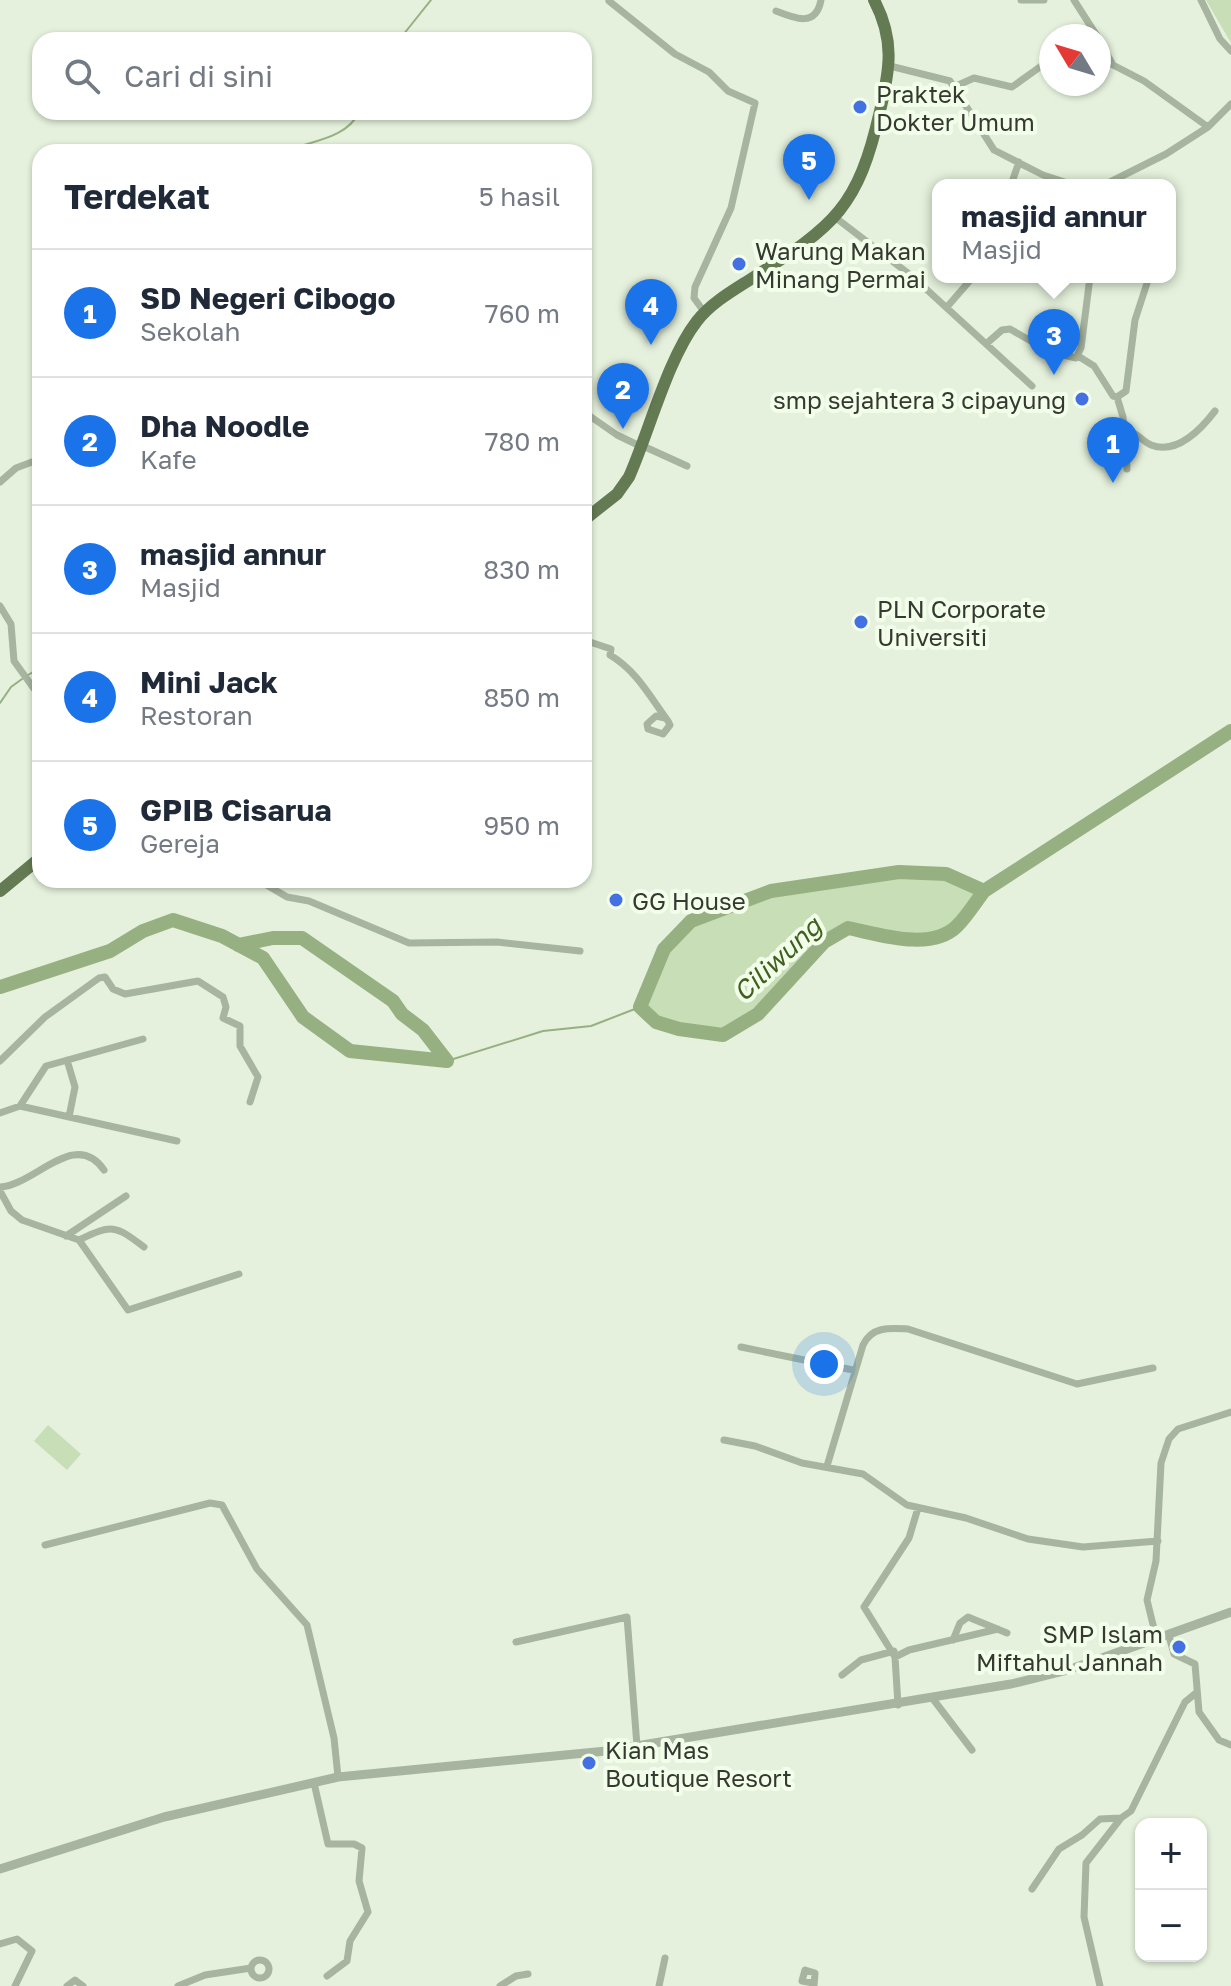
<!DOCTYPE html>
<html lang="id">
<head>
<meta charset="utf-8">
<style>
	:root { --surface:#fff; --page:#f6f6f7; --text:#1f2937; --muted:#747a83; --line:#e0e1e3; --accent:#1a73e8 }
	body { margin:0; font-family:"Golos Text",sans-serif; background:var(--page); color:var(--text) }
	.controls { position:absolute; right:24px; bottom:24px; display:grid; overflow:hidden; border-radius:16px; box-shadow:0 2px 6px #0004 }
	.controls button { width:72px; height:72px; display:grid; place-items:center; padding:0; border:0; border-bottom:2px solid var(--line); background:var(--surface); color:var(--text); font:40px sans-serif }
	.compass { position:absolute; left:1039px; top:24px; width:72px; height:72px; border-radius:50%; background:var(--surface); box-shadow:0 2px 6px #0004; rotate:308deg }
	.you { position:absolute; left:824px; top:1364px; width:28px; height:28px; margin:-20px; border:6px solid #fff; border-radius:50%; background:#1a73e8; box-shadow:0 0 0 12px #1a73e833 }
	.badge { display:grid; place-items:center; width:52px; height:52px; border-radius:50%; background:var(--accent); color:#fff; font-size:26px; font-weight:700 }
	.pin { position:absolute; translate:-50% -66px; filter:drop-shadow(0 2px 4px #0008) }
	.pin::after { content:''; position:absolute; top:42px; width:28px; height:24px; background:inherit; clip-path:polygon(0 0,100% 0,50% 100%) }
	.popup { position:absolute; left:932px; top:179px; width:244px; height:104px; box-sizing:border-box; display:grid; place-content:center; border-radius:16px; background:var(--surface); filter:drop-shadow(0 2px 6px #0005); font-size:26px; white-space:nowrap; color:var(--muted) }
	.popup b { font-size:30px; color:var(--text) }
	.popup::after { content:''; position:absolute; left:50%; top:100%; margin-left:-16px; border:16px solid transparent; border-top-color:var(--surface) }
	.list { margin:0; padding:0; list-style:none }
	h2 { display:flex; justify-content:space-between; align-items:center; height:104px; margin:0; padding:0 32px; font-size:34px }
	h2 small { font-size:26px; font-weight:400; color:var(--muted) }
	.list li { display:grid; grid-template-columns:52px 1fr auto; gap:24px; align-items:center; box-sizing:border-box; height:128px; padding:0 32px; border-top:2px solid var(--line) }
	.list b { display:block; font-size:30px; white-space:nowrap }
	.list p { margin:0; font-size:26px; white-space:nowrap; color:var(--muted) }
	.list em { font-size:26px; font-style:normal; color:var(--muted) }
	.icon { flex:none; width:44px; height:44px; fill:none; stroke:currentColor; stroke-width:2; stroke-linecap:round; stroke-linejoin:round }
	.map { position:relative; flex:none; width:1231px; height:1986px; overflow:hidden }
	.search { position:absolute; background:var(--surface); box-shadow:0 2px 6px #0004; left:32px; top:32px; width:560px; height:88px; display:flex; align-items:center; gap:20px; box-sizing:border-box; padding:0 28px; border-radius:24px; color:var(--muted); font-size:30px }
	.panel { position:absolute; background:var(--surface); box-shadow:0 2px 6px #0004; left:32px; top:144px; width:560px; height:744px; border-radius:24px }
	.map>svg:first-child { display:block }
	.green { fill:#c7deb7 }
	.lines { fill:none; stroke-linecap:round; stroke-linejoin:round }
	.stream { stroke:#96b082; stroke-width:2 }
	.river { stroke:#96b082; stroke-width:14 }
	.minor { stroke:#a7b49f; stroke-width:7 }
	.tertiary { stroke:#a7b49f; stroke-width:9 }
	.trunk { stroke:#647a52; stroke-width:12 }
	.poi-dot { fill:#4370e2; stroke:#f2fee9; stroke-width:3 }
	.labels { text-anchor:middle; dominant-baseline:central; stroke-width:8; stroke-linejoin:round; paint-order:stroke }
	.poi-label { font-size:24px; fill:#353931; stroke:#f2fee9; text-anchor:start }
	.water-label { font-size:26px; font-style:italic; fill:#3f601f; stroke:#f2fee9 }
</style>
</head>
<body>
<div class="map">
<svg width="1231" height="1986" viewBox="0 0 1231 1986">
	<rect width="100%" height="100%" fill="#e5f1dc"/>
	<path class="green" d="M1206,0H1231V43Z
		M899,872L946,874L984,891C975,903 967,916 957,926C931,952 879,933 848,928L824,942L758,1014L723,1035L679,1029L656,1022L640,1007C647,988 653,966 664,949C704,889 833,883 899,872Z
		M48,1425L81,1454L67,1470L34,1441Z"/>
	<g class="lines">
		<path class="stream" d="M399,40L431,0
			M283,152C309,141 347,139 359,112
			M28,675L40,668
			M0,703L11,687L22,679
			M447,1061L543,1031L591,1026L640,1007"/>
		<path class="river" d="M984,891L946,874L899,872L771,891L691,921L664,949L640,1007L656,1022L679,1029L723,1035L758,1014L824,942L848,928C878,934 931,952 957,926C967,916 975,903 984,891L1231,731
			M238,945L273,938H302L393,1001L402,1014L423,1030L447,1061
			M0,987L110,951L143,931L173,920L222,936L263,958L303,1017L350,1051L447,1061"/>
		<path class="minor" d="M1021,0H1044
			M1074,0L1097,36
			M1201,0L1220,39L1231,51
			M609,1L675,54L709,72L728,91L755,103L731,208L695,287L694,298L705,313
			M776,11C796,19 816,27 821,0
			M1099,40L1113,65L1144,81L1208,127
			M890,66L950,81L994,150L1043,175L1074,185
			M956,86L974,78L1012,87L1051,59
			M1011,185L1019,162
			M1104,185L1166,154L1208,127L1231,104
			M836,218L913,277L1032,386
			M947,307L973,277
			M986,344L1002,330L1010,329L1050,352L1076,358L1081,348L1090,277
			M1078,356L1094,366L1113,396L1117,397L1126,391L1135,320L1149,277
			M1117,397L1123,417L1127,469
			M584,412L617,435L642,447
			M1125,429C1136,432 1142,441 1151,445C1177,455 1202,428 1215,411
			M643,446L687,466
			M0,482L16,468L40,459
			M0,606L11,624L14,661L40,697
			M584,640L611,649L610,655C637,671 650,697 668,721L670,725L663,734L648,729L647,724L656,716L665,718
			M258,880L287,897L309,901L409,943L497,942L580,951
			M67,1060L75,1087L69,1117
			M0,1061L45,1017L99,978L105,977L113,989L125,994L198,981L223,997L226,1007L223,1018L240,1026V1046L258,1077L250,1102
			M20,1106L46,1066L143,1039
			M0,1113L20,1106L177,1141
			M0,1187C35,1185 75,1128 104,1170
			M0,1191L11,1211L22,1220L79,1240L128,1310L239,1274
			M66,1236L126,1196
			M79,1240C112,1224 115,1225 144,1247
			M741,1347L853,1370
			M724,1440L755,1446L802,1463L863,1474L907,1505L966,1518L1028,1539L1083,1547L1158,1541
			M827,1466L863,1345C872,1326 890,1328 908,1329L1077,1384L1153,1368
			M45,1545L210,1503L222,1505L257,1569L307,1625L334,1738L338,1777
			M1169,1636L1174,1654L1195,1664L1199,1712L1219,1740L1231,1745
			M953,1640L960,1623L968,1617L1007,1633
			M1157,1641L1147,1600L1156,1561L1161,1463L1169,1439L1178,1429L1231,1412
			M516,1642L627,1617L637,1746
			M895,1657L864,1607L909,1538L918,1508
			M842,1675L861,1660L894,1651
			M933,1699L972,1750
			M898,1705L895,1657L909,1650L998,1629
			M314,1783L328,1844H354L362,1848L359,1881L368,1912L350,1941L347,1961L327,1976
			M1032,1889L1059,1849L1082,1835L1100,1819L1121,1818L1131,1811L1185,1702L1196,1693
			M0,1944L17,1939L32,1951L15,1986
			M251 1969a9 9 0 1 1 18 0a9 9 0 1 1-18 0Z
			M813,1983L802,1981L805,1970L815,1973L814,1986
			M67,1986L75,1980L83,1986
			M178,1986L205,1975L251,1968
			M500,1986L516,1976L528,1974
			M659,1986L665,1958
			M1100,1986L1084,1917L1086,1863L1121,1818"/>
		<path class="tertiary" d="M0,1869L164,1817L338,1777L606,1751L1011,1684L1068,1670L1231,1612"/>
		<path class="trunk" d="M584,520L617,494L629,477C649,432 668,358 697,321C712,302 734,290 754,277C835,225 858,208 880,111C890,69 895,40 874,0
			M0,891L40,858"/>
	</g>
	<g class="poi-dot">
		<circle cx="860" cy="107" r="8"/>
		<circle cx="739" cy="264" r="8"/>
		<circle cx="1082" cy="399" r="8"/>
		<circle cx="861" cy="622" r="8"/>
		<circle cx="616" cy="900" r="8"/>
		<circle cx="1179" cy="1647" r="8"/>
		<circle cx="589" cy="1763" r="8"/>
	</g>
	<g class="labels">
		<g class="poi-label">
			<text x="876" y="93">Praktek<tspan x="876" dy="28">Dokter Umum</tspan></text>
			<text x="755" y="250">Warung Makan<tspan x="755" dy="28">Minang Permai</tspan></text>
			<text x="1066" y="399" text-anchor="end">smp sejahtera 3 cipayung</text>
			<text x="877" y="608">PLN Corporate<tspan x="877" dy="28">Universiti</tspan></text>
			<text x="632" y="900">GG House</text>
			<text x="1163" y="1633" text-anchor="end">SMP Islam<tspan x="1163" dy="28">Miftahul Jannah</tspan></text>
			<text x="605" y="1749">Kian Mas<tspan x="605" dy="28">Boutique Resort</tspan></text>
		</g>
		<g class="water-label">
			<text transform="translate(777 959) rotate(-43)">Ciliwung</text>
		</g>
	</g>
</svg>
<div class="controls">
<button>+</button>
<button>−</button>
</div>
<svg class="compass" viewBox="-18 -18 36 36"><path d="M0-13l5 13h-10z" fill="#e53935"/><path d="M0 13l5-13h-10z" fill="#747a83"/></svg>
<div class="you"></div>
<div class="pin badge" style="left:1113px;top:483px">1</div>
<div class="pin badge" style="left:623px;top:429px">2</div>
<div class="pin badge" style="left:1054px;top:375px">3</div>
<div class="popup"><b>masjid annur</b>Masjid</div>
<div class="pin badge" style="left:651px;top:345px">4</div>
<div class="pin badge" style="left:809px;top:200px">5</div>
<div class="search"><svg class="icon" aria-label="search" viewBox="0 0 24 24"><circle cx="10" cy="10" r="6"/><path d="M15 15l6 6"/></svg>Cari di sini</div>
<section class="panel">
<h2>Terdekat<small>5 hasil</small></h2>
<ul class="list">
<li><span class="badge">1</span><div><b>SD Negeri Cibogo</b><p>Sekolah</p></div><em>760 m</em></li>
<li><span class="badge">2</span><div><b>Dha Noodle</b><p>Kafe</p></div><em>780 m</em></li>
<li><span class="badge">3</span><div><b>masjid annur</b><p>Masjid</p></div><em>830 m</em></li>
<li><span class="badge">4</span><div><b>Mini Jack</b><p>Restoran</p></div><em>850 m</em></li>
<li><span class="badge">5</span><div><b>GPIB Cisarua</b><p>Gereja</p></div><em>950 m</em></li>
</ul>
</section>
</div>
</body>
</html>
